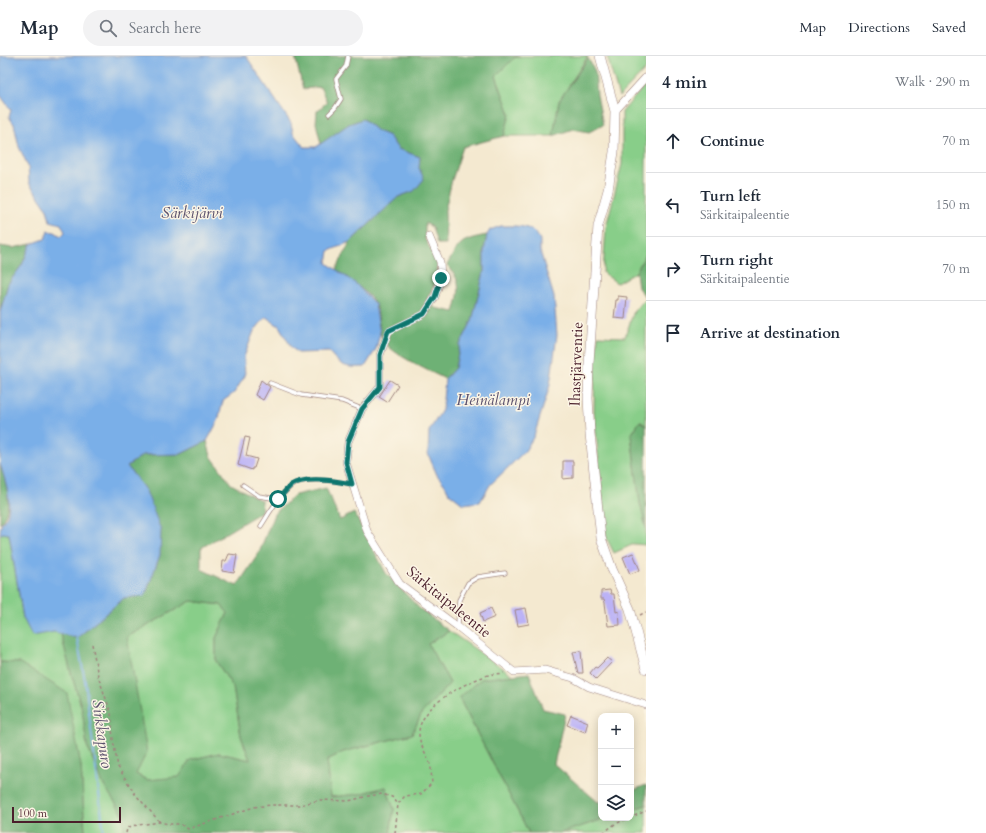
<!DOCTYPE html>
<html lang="en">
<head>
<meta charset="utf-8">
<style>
	:root { --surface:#fff; --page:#f2f2f3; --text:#1f2937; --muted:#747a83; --line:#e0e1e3 }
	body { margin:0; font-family:Cardo,serif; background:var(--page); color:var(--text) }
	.controls { position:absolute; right:12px; bottom:12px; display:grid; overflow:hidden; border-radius:8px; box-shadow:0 2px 10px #0003 }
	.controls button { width:36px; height:36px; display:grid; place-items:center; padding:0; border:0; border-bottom:1px solid var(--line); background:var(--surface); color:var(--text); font:20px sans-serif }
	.scale { position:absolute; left:12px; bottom:10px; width:109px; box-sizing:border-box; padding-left:4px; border:2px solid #4a1f2b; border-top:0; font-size:11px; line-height:14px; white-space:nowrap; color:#4a1f2b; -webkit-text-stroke:3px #fcf5e5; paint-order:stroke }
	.stop { position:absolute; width:12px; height:12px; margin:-9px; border:3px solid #0f766e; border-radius:50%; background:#fff }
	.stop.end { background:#0f766e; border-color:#fff; box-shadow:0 1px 4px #0008 }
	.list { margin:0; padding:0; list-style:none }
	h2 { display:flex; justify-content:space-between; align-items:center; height:52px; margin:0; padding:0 16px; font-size:17px }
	h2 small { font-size:13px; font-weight:400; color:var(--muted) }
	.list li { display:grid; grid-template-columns:26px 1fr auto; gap:12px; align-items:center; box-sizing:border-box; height:64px; padding:0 16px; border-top:1px solid var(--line) }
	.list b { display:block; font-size:15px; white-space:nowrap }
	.list p { margin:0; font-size:13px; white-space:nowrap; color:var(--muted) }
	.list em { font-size:13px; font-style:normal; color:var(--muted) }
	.icon { flex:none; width:22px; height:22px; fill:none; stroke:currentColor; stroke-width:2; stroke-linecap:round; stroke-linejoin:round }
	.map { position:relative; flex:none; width:646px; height:777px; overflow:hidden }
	header { display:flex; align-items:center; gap:24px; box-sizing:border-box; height:56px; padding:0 20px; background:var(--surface); border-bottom:1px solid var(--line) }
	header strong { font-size:19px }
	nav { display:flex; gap:22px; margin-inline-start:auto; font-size:14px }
	.search { width:280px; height:36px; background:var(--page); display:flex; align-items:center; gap:10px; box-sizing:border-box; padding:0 14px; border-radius:22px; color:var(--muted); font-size:15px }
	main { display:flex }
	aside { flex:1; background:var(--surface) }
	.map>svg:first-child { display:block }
	.green { fill:#88ce89; stroke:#69765a }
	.forest { fill:#6eb175; stroke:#5c6850; fill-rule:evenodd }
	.water { fill:#7aafe8; stroke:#62678a }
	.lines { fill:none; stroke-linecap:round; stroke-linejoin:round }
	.stream { stroke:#7aafe8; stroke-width:2 }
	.building { fill:#bbb2f6 }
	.service-casing { stroke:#9f847e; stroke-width:5 }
	.minor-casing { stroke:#9f847e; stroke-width:8 }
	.tertiary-casing { stroke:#9f847e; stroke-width:10 }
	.path { stroke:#9f847e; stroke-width:1.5; stroke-dasharray:3 3; stroke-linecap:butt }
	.service { stroke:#fff; stroke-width:3.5 }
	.minor { stroke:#fff; stroke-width:7 }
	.tertiary { stroke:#fff; stroke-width:9 }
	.route { stroke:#0f766e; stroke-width:5 }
	.labels { text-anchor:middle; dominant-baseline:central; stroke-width:3; stroke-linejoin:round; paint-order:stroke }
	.street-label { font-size:15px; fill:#4a1f2b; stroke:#fcf5e5 }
	.water-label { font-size:16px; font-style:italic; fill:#5b516d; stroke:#fcf5e5 }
</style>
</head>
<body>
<header>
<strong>Map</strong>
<div class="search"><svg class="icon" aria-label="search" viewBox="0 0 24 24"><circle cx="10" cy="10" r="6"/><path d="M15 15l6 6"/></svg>Search here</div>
<nav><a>Map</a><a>Directions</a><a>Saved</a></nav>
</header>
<main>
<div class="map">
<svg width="646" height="777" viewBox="0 0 646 777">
	<rect width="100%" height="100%" fill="#fcf5e5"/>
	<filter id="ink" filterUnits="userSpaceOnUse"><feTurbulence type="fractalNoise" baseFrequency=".025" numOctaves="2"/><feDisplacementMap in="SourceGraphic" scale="8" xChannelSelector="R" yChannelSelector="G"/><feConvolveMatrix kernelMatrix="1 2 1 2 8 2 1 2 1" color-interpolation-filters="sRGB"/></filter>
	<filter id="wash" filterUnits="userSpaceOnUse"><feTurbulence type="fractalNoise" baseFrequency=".012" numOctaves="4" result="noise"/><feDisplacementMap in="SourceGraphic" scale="16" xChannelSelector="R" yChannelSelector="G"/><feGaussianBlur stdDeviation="0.9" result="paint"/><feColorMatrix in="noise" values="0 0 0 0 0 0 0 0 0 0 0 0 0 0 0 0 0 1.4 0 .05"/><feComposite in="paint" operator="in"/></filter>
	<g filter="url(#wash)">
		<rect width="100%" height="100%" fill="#f4e9d0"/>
		<path class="green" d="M520,0H588L559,45L553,80H504L510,58L496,20L514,2Z
			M607,0H646V13L619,41Z
			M646,28V198L636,216L617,227L603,217L606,171L622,108V56Z
			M646,242V370L640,365L631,379L640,447L646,472V489L634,488L614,497L606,481L594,356L595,305L598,280L625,281L634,255Z
			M2,477L9,478L23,562L61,578L71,617L82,653L87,690L104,730L123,758L124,777H85L81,710L20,607L0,606V479Z
			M191,545L221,549L228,557L216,582V605L233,631L241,680L250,704L219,697L190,704L179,722L147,724L136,718L127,581Z
			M449,575L513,619L481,623L459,642L529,777H390L394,753L386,731L359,738L331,741L327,704L343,696L412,678L422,657L450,627L428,588Z
			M646,749V777H561L607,762H631V754Z"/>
		<path class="forest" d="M295,0H520L514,2L496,20L510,58L504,80L463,91L452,124L445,154L446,188H437L432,171L425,167V183L438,208L436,226L427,243L435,252L454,256C460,236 462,225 447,209C460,185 461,184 487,179L484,195V216L472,265L460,289L455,312L445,323C429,315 401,302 389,291C376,280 381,262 375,248C371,238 346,221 336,214L350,186L398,141L414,135L420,101L398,93L389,80L377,75L363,63L349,68L321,88L316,67L317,55L327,46L320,31L303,33Z
			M588,2L595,15L597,39L603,69L589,76L573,73L553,80L559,45Z
			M31,188L22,209L8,228L0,256V190L13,192Z
			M646,198V241L638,232L636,216Z
			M640,365L646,370V472L640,447L631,379Z
			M207,385L211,400L231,428L262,445L261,456L201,492V513L237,530L259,497L274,458L295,439L326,432L340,464L354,457L386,517L420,553L449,575L428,588L450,627L422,657L412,678L343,696L327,704L331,741L359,738L386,731L394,753L390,777H124L123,758L104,730L87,690L82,653L71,617L61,578L77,582L124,542L145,540L160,499L146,435L127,410L143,399L181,398ZM191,545L221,549L228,557L216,582V605L233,631L241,680L250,704L219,697L190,704L179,721L147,724L136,718L147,696L127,581Z
			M0,408C7,428 14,450 0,468Z
			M0,606L20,607L67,637L81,710L85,777H0Z
			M529,617L543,653L565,658L554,708L598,746L601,745V762H607L561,777H529L459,642L481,623Z
			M646,729V749L631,754V735Z"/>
		<path class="water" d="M0,0H246L291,67L293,77L304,91H316L349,68L363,63L377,75L389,80L398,93L420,101L419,112L424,123L414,135L398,141L350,186L329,195L327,207L355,227L375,248L380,277L376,293L365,311C345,312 342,311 329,296L298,297L292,292L279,270L266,261L254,275L244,301L245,320L234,337L223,345L218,365L207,385L181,398L143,399L127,410L146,435L161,474L160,499L145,540L124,542L77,582L54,576L32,580L23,562L9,478L2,477L0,479C0,463 6,466 8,456C11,441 4,421 0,408V256L8,228L22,209L31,188L45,183L48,175L55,176L61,180L65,176L61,168L50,165L47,153L29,127L28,110L19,91L14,68L9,61L11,54L0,39Z
			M501,170C516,170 533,168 540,184V195L554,241L557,279L550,329L534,380L525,395L490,429L480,446L463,448L449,437L445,429L437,419L428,398L429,375L442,354L445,323L455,312L460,289L472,265L484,216V195L487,179L490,174Z"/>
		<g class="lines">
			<path class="stream" d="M77,582L85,625L104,777"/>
		</g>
		<g id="blocks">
			<path class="building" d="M618,240L627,241L625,263L614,262L616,244H618Z
				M261,324L270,331L263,344L255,339Z
				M390,324L398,329L387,346L379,341Z
				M245,381L250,382L246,400L257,403L254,412H252V414L238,409Z
				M563,405H573V422L563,423Z
				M633,497L640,514L630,518L623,501Z
				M229,498L237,499L234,517L222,515L223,505H226Z
				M610,534L611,538H614L616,556L619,555L620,569L608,570L605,547L604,543H601V535Z
				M491,552L495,561L483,566L480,557Z
				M526,552L529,568L518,570L515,554Z
				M581,595L583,617H578L573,596Z
				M607,602L612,606L596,623L590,617L595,611L597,612Z
				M571,659L588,666L585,676L567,669Z"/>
		</g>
	</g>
	<g filter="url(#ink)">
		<use href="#blocks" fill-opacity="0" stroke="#9f847e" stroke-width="1"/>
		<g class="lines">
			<defs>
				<path id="service" d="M329,58L335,52L341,43L336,23L346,10L348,0
					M270,327L301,339L342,345L362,353
					M243,429L259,440L278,443
					M261,470C270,456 278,441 291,430C303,420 337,425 352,428
					M458,570L459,544L468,527L478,521L505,517"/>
				<path id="minor" d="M615,55L646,21
					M429,180L440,206L441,222L435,241L424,258L389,275L380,299V331L362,353L348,386L346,406L367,475L400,528L458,571L514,616L545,614L573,622L589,631L646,649"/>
				<path id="tertiary" d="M600,0L615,55L614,96L608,134L598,170L589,307L588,342L590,378L601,482L612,513L630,553L646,613"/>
			</defs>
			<use href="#service" class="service-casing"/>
			<use href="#minor" class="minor-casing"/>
			<use href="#tertiary" class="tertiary-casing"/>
			<path class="path" d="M640,559L646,556
				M92,588L98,620L111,657L113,684L118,711L135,738L160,766
				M126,777L127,773L131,770L160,766L168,768H180L188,773L254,751L271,749H300L320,744L349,745L368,740L382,738L392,741L398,748
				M395,777L398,748L405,740L421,738L432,727C431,721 432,714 430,708C427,698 419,689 419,677C419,651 462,628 483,621C489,618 497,618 504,617
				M603,777L615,768L646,755"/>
			<use href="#service" class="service"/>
			<use href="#minor" class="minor"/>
			<use href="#tertiary" class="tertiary"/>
		</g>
	</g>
	<g class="lines" filter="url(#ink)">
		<path class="route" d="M278,443C282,439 287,433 291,429C305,420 337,425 352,428L346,406L348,386L362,353L380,331V299L388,275L424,258L435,241L441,222"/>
	</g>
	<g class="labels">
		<g class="street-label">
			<text transform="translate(576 308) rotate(-88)">Ihastjärventie</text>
			<text transform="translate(449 546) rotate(39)">Särkitaipaleentie</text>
		</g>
		<g class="water-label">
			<text x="192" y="157">Särkijärvi</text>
			<text x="493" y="344">Heinälampi</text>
			<text transform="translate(102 678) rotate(82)">Sirkkapuro</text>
		</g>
	</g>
</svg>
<div class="controls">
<button>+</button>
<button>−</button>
<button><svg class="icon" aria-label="layers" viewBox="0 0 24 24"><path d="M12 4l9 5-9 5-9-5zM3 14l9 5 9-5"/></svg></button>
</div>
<div class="scale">100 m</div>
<div class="stop" style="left:278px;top:443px"></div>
<div class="stop end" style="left:441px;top:222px"></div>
</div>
<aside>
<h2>4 min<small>Walk · 290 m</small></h2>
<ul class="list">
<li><svg class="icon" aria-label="ahead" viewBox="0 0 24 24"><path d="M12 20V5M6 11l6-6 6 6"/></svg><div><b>Continue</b></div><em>70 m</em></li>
<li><svg class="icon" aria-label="left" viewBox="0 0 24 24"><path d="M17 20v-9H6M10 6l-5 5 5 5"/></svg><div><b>Turn left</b><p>Särkitaipaleentie</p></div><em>150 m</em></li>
<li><svg class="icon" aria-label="right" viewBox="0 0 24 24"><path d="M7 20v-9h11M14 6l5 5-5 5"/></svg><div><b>Turn right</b><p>Särkitaipaleentie</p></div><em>70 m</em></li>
<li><svg class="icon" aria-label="arrive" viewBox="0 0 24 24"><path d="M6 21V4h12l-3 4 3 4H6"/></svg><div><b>Arrive at destination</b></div></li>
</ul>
</aside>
</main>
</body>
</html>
